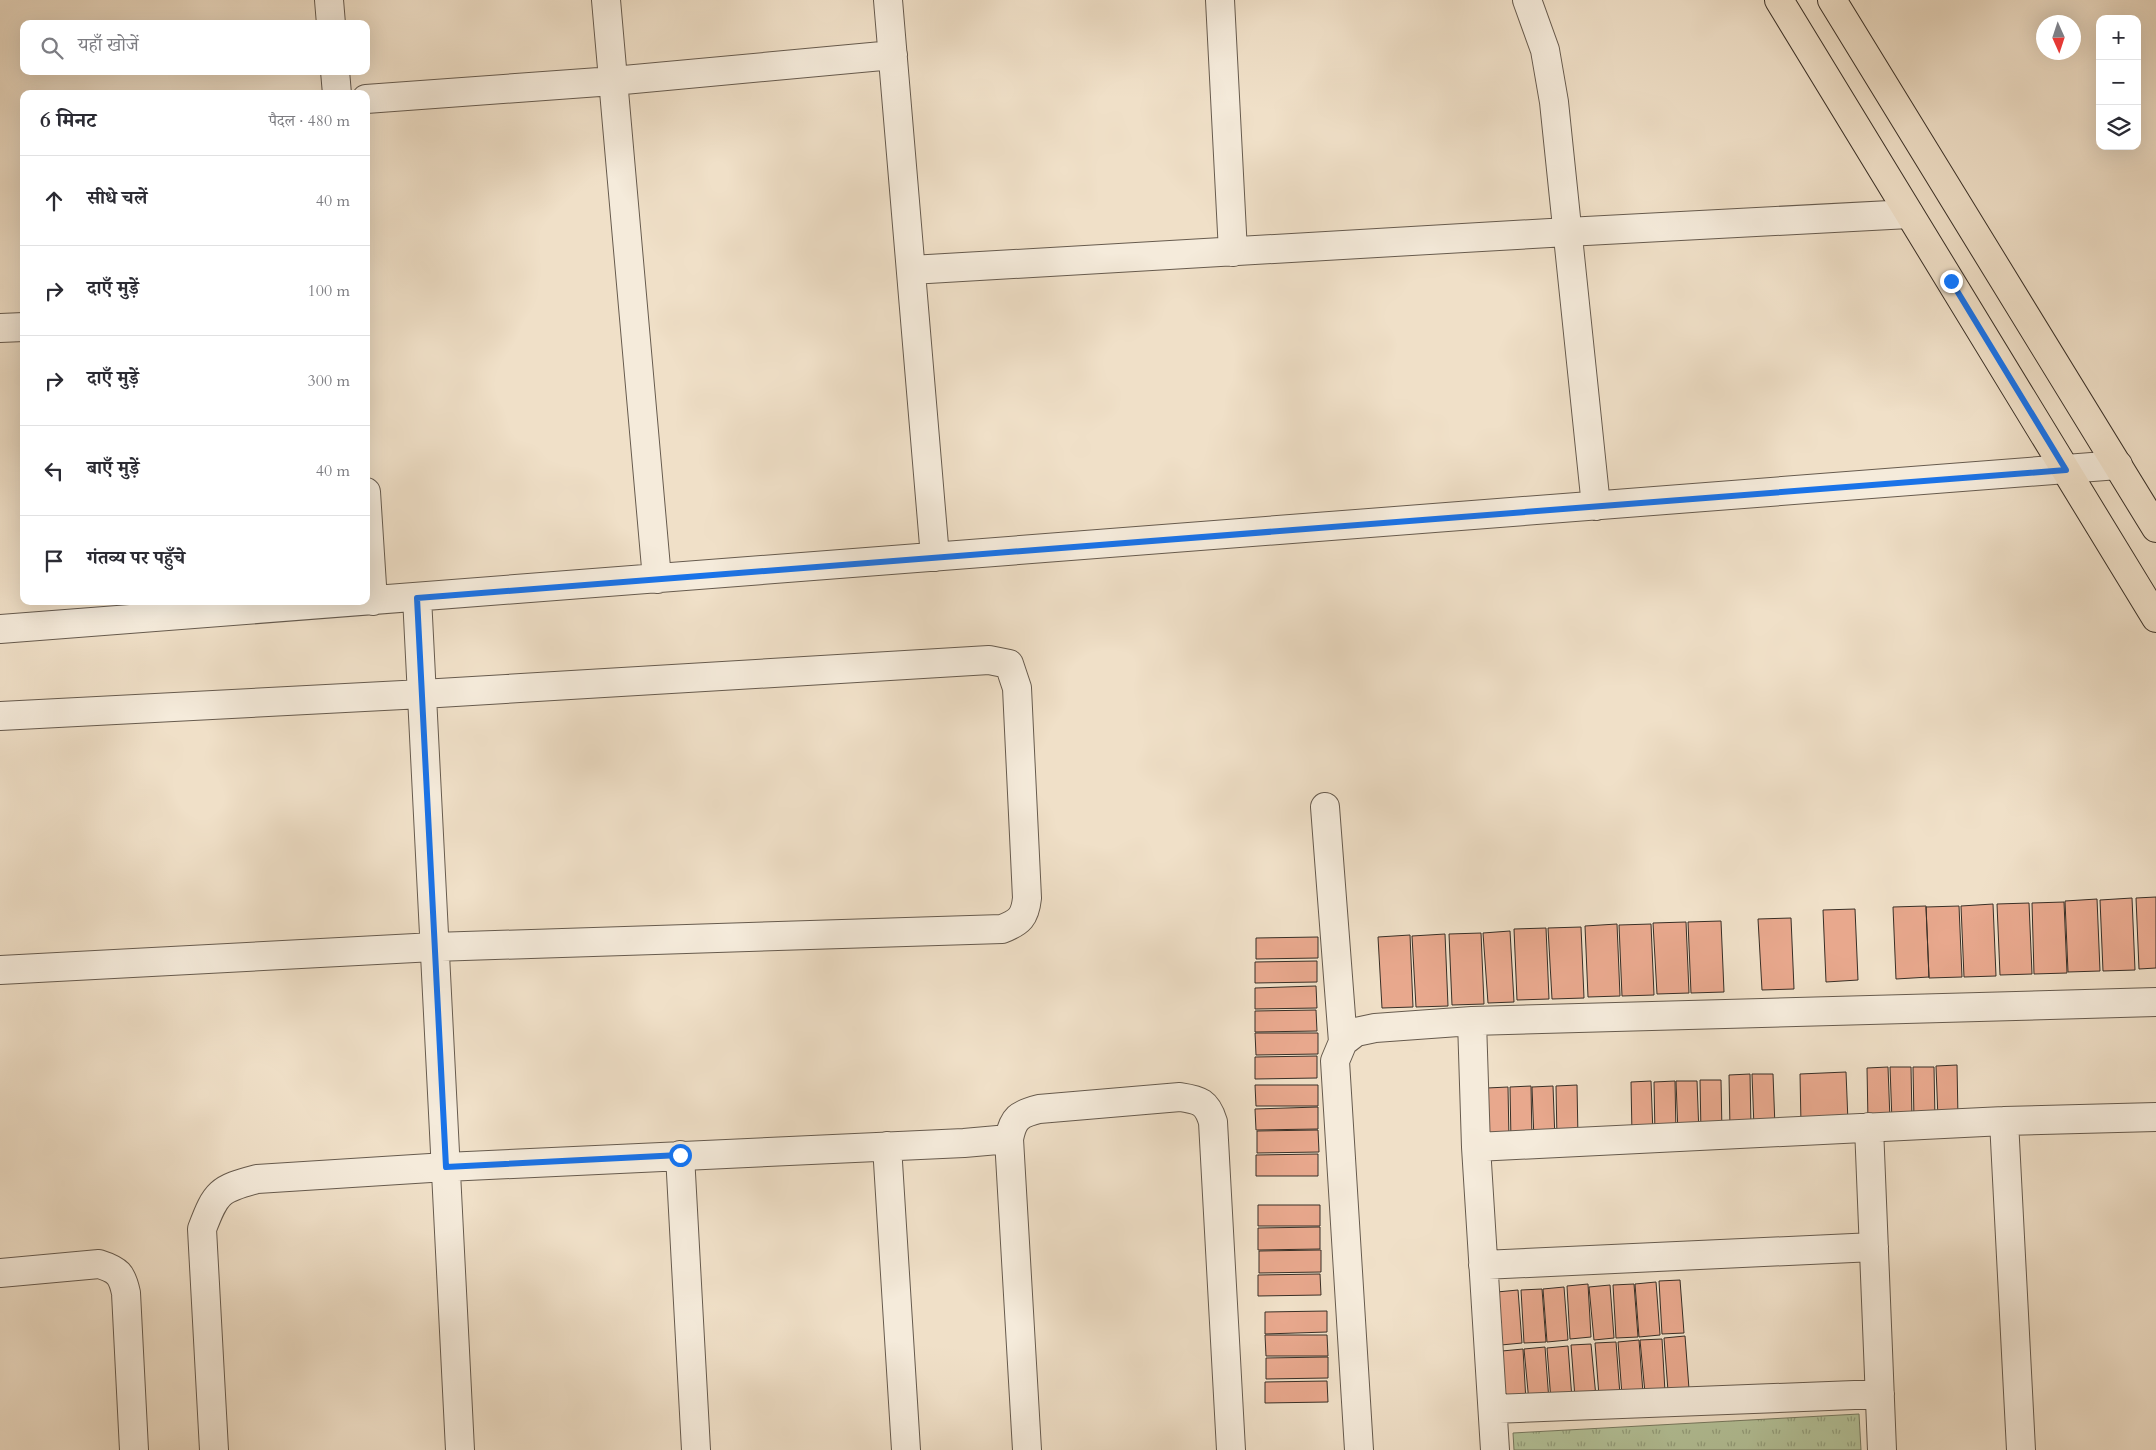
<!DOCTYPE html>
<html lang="hi">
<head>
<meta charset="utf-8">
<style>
	:root { --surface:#fff; --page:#f2f2f3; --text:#2b2b33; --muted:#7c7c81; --line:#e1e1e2 }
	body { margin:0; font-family:Cardo,"Noto Serif Devanagari",serif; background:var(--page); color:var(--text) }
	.controls { position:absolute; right:15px; top:15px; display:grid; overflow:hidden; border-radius:10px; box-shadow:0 5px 20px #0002 }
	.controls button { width:45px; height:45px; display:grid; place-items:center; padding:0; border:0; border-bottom:1px solid var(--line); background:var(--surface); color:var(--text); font:25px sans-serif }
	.compass { position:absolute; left:2036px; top:15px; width:45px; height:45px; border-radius:50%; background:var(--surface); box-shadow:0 5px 20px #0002; rotate:177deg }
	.stop { position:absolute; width:15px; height:15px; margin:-11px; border:4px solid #1a73e8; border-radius:50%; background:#fff }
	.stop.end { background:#1a73e8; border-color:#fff; box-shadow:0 1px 5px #0008 }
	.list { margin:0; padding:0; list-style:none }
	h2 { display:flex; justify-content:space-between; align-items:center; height:65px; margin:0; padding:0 20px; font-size:21px }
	h2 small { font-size:16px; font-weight:400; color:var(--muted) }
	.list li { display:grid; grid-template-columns:32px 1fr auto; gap:15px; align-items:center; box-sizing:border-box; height:90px; padding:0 20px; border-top:1px solid var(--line) }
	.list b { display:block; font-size:19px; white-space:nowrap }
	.list em { font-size:16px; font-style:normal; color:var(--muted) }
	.icon { flex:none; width:28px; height:28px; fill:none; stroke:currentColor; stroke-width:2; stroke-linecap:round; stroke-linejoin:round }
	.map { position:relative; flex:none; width:2156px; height:1450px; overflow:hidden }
	.search { position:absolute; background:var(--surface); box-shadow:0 5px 20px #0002; left:20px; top:20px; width:350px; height:55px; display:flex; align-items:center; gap:12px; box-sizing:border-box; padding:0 18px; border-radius:10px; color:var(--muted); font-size:19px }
	.panel { position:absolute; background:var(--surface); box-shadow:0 5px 20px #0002; left:20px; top:90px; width:350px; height:515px; border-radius:10px }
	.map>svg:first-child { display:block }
	.grass { fill:url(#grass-tufts); stroke:#767960 }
	.building { fill:#e8a88d; stroke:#392f26 }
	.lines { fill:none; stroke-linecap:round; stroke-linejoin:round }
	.minor-casing { stroke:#675b4e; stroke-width:30 }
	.major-casing { stroke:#392f26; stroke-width:30 }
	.minor { stroke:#f5ebdb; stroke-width:28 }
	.major { stroke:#f0e0c8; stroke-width:28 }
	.route { stroke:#1a73e8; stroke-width:6 }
</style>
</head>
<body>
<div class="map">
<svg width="2156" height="1450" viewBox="0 0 2156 1450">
	<defs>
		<pattern id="grass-tufts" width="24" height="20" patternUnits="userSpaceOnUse" patternTransform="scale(1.25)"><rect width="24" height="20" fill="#b4c39a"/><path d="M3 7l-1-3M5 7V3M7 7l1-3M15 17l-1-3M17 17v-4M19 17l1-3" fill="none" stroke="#939f7d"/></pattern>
	</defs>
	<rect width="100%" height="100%" fill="#f0e0c8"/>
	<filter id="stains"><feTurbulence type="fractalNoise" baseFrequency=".004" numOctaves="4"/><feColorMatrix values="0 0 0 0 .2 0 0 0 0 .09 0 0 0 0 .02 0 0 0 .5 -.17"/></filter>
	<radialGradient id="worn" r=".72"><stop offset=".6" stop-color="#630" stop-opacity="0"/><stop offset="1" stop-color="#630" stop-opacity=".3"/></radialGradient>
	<path class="grass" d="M1859,1414L1861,1450H1514L1513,1433Z"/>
	<path class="building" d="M2156,897V968L2139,969L2136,898Z
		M2132,898L2135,970L2103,971L2100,900Z
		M2097,899L2100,971L2068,972L2065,901Z
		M2064,902L2067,973L2034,974L2032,903Z
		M2029,903L2032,974L2000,975L1997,904Z
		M1993,904L1996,976L1964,977L1961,906Z
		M1926,906L1929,977L1896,979L1893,907Z
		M1959,906L1962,977L1929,978L1926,907Z
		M1855,909L1858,980L1826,982L1823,910Z
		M1791,918L1794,989L1762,990L1758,919Z
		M1721,921L1724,992L1691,993L1688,922Z
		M1686,922L1689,993L1657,994L1653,923Z
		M1617,924L1620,996L1588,997L1585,926Z
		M1651,924L1654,995L1622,996L1619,925Z
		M1581,927L1584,998L1552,999L1548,928Z
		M1546,928L1549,999L1517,1000L1514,929Z
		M1510,931L1514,1002L1488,1003L1483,933Z
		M1481,933L1484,1004L1452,1005L1449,934Z
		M1445,934L1448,1006L1416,1007L1412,936Z
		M1410,935L1413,1007L1382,1008L1378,937Z
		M1318,937V958L1256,959V938Z
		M1317,961V982L1255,983V962Z
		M1316,986L1317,1008L1255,1009V988Z
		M1316,1010L1317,1031L1255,1032V1011Z
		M1255,1033H1318V1054L1256,1055Z
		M1317,1056V1078L1255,1079V1057Z
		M1957,1065L1958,1118L1938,1119L1936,1066Z
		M1888,1067L1890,1120L1868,1121L1867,1068Z
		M1890,1067H1911L1912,1120L1892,1121Z
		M1913,1067H1934L1935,1120H1914Z
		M1846,1072L1848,1122L1801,1124L1800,1074Z
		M1750,1074L1751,1127L1730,1129L1729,1075Z
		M1752,1074H1773L1775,1127L1754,1128Z
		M1700,1080H1721L1722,1133H1701Z
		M1651,1081L1653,1134L1632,1135L1631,1082Z
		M1675,1081L1676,1134L1655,1135L1654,1082Z
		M1676,1081H1697L1699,1134H1678Z
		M1255,1085H1318V1106H1256Z
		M1577,1085L1578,1138L1557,1139L1556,1086Z
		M1531,1086L1532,1140L1511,1141L1510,1087Z
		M1553,1086L1555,1140H1534L1532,1087Z
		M1508,1087L1509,1140L1488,1141L1487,1088Z
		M1318,1107V1129L1256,1130L1255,1109Z
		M1318,1130L1319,1152L1257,1153V1131Z
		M1318,1154V1176H1256V1155Z
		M1258,1205H1320V1226H1258Z
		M1320,1227V1249L1258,1250V1228Z
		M1321,1250V1272L1259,1273V1251Z
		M1320,1274L1321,1295L1258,1296V1275Z
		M1680,1280L1684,1333L1662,1334L1659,1281Z
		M1656,1282L1660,1335L1639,1337L1635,1284Z
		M1588,1284L1591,1337L1570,1339L1567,1286Z
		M1634,1284L1638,1337L1616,1338L1613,1285Z
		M1610,1285L1614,1338L1594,1340L1589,1287Z
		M1564,1287L1568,1340L1547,1342L1543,1289Z
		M1542,1289L1546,1342L1524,1343L1521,1290Z
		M1518,1290L1522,1343L1501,1345L1497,1292Z
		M1327,1311V1332L1265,1334V1312Z
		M1265,1335H1327L1328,1356H1266Z
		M1685,1336L1689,1389L1668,1391L1664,1338Z
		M1662,1339L1665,1392L1645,1393L1640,1340Z
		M1639,1340L1643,1393L1622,1395L1618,1342Z
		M1616,1342L1620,1395L1599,1396L1595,1343Z
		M1591,1344L1596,1397L1575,1398L1571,1345Z
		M1568,1346L1572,1399L1551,1401L1547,1348Z
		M1545,1347L1549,1401L1529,1402L1524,1349Z
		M1523,1349L1526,1402L1505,1404L1502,1351Z
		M1328,1357V1378L1266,1379V1358Z
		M1327,1381L1328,1402L1265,1403V1382Z"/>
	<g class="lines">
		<defs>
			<path id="minor" d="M329,0L331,24
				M606,0L657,579
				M888,0L935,557
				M1220,0L1233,252
				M1527,0L1545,50L1554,102L1596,506
				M335,71L337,94
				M366,99L613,81L893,55
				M911,270L1567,232L1909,214
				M0,328L24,327
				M366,492L373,601
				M417,597L460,1450
				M0,629L2118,465
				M0,716L422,694L989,660L1009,664L1017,688L1027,898C1025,917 1020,922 1002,929L434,947L0,970
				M1325,807L1343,1042
				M1472,1021L1476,1147L1495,1450
				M2004,1121L2021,1450
				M1869,1127L1882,1450
				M887,1146L906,1450
				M1476,1147L2004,1121L2156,1117
				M680,1155L696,1450
				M1483,1265L1874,1247
				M0,1273L99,1264C118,1270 122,1274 126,1293L134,1450
				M1493,1409L1880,1394
				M214,1450L202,1229C216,1192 219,1189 257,1179L446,1167L964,1143L1009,1139
				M1027,1450L1009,1139C1013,1118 1019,1114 1039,1109L1180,1097C1200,1100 1207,1102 1213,1122L1231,1450
				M1359,1450L1335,1061L1343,1042L1356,1032L1375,1028L1472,1021L2156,1002"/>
			<path id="major" d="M1779,0L2156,618
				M1832,0L2156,528"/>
		</defs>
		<use href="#minor" class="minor-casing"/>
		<use href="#major" class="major-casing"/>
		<use href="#minor" class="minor"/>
		<use href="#major" class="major"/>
	</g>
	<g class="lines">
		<path class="route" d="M680,1155L446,1167L417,598L2066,470L1951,281"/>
	</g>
	<rect width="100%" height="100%" filter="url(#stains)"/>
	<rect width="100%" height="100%" fill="url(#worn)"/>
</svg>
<div class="controls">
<button>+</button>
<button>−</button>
<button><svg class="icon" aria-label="layers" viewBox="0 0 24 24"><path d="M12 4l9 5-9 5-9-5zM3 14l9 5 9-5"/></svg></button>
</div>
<svg class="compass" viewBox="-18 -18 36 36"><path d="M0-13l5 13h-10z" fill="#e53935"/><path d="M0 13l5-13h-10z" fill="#7c7c81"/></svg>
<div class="stop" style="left:680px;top:1155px"></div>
<div class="stop end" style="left:1951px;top:281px"></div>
<div class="search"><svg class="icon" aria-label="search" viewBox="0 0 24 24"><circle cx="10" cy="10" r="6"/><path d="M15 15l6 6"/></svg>यहाँ खोजें</div>
<section class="panel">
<h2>6 मिनट<small>पैदल · 480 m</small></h2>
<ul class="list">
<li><svg class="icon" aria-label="ahead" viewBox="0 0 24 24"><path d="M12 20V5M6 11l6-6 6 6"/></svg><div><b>सीधे चलें</b></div><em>40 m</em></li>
<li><svg class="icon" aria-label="right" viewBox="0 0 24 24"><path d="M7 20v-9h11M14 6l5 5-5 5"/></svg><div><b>दाएँ मुड़ें</b></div><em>100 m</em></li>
<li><svg class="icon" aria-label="right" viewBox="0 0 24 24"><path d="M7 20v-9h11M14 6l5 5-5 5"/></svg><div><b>दाएँ मुड़ें</b></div><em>300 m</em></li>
<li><svg class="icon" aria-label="left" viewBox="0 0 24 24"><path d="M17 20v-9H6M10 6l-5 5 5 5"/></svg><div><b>बाएँ मुड़ें</b></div><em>40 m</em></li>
<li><svg class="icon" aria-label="arrive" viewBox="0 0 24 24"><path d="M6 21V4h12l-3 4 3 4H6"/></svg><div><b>गंतव्य पर पहुँचे</b></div></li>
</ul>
</section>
</div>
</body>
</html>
